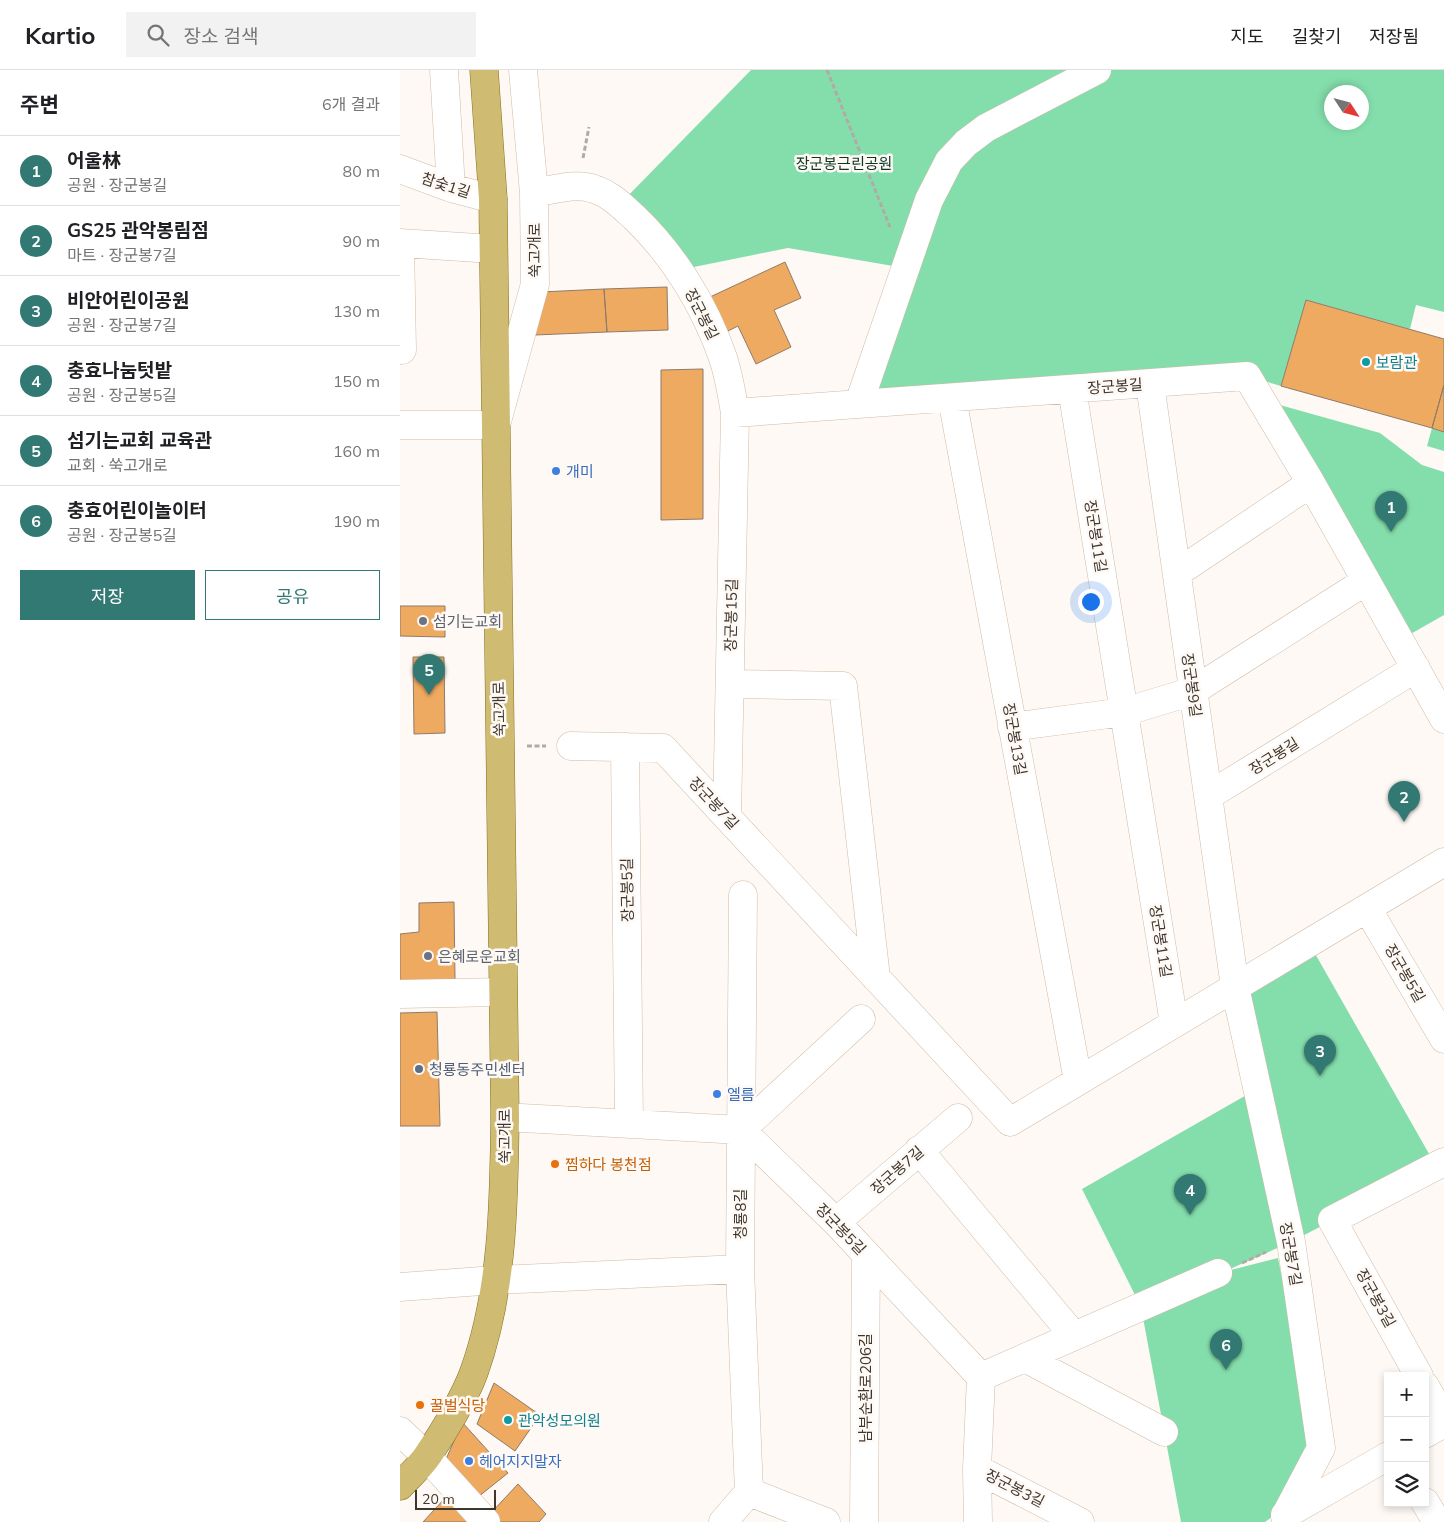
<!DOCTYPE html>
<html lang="ko">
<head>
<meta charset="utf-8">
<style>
	:root { --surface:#fff; --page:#f2f2f2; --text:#202124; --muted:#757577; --line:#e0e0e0; --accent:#327973 }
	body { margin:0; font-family:Mulish,"Noto Sans KR",sans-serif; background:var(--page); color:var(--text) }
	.controls { position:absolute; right:15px; bottom:15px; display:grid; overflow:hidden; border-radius:0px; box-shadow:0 2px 8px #0003 }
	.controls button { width:45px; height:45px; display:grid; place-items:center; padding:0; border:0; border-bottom:1px solid var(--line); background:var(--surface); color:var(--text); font:25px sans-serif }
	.compass { position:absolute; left:924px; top:15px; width:45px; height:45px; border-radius:50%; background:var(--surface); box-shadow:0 2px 8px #0003; rotate:126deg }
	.scale { position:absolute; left:15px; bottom:12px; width:81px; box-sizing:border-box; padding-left:5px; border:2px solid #3f372e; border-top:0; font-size:14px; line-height:18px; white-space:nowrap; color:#3f372e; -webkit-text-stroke:4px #fef9f5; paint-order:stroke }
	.you { position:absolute; left:690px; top:531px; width:18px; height:18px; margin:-12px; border:4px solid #fff; border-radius:50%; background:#1a73e8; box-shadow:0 0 0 8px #1a73e833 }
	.badge { display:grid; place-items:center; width:32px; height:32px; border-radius:50%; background:var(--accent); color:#fff; font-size:16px; font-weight:700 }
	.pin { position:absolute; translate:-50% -41px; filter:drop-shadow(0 1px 2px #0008) }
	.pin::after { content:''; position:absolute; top:26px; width:18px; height:15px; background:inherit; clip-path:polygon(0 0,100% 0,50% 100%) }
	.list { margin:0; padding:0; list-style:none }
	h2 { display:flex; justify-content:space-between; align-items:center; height:65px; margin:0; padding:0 20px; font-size:21px }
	h2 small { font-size:16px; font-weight:400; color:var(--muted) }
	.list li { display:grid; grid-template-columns:32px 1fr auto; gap:15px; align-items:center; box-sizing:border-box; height:70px; padding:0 20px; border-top:1px solid var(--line) }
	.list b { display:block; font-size:19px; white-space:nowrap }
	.list p { margin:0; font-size:16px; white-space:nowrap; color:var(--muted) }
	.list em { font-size:16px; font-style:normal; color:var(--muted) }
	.actions { display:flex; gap:10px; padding:15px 20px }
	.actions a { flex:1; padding:11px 0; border:1px solid var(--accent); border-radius:0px; text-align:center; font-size:18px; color:var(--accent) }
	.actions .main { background:var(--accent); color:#fff }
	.icon { flex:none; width:28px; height:28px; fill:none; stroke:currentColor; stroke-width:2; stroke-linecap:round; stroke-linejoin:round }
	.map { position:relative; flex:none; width:1044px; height:1452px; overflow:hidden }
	header { display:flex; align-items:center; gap:30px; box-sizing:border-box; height:70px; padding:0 25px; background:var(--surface); border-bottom:1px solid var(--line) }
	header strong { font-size:24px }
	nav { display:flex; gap:28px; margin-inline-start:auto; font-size:18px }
	.search { width:350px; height:45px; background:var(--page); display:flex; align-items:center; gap:12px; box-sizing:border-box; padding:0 18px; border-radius:0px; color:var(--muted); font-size:19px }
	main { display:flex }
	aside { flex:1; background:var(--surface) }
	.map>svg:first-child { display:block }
	.green { fill:#84deac; fill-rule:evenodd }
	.building { fill:#eeaa61; stroke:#8f7b68 }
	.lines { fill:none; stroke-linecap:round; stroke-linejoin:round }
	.minor-casing { stroke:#d0bba6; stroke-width:29 }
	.major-casing { stroke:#88701d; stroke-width:29 }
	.path { stroke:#b1aba5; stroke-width:3; stroke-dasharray:5 2.5; stroke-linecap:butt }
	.minor { stroke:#fff; stroke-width:28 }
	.major { stroke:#cfbc72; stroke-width:28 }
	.culture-dot { fill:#0f9aa8; stroke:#fef9f5; stroke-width:2 }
	.shop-dot { fill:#3f7fe0; stroke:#fef9f5; stroke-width:2 }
	.worship-dot { fill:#6b7280; stroke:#fef9f5; stroke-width:2 }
	.service-dot { fill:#5c6f8a; stroke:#fef9f5; stroke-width:2 }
	.food-dot { fill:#e8710a; stroke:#fef9f5; stroke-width:2 }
	.labels { text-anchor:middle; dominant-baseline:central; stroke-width:5; stroke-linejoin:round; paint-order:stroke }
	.park-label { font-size:15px; fill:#0b3622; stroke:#fef9f5 }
	.street-label { font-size:15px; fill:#3f372e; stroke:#fef9f5 }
	.culture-label { font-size:15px; fill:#0d838f; stroke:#fef9f5; text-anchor:start }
	.shop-label { font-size:15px; fill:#366cbe; stroke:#fef9f5; text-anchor:start }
	.worship-label { font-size:15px; fill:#5b616d; stroke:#fef9f5; text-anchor:start }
	.service-label { font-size:15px; fill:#4e5e75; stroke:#fef9f5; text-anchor:start }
	.food-label { font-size:15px; fill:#c56008; stroke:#fef9f5; text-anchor:start }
</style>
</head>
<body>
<header>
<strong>Kartio</strong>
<div class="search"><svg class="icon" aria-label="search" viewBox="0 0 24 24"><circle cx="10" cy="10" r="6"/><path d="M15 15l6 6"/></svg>장소 검색</div>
<nav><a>지도</a><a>길찾기</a><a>저장됨</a></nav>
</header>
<main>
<aside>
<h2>주변<small>6개 결과</small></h2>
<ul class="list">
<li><span class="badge">1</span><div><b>어울林</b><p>공원 · 장군봉길</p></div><em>80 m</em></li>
<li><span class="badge">2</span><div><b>GS25 관악봉림점</b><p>마트 · 장군봉7길</p></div><em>90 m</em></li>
<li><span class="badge">3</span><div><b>비안어린이공원</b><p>공원 · 장군봉7길</p></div><em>130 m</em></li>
<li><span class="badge">4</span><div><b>충효나눔텃밭</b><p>공원 · 장군봉5길</p></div><em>150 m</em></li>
<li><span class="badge">5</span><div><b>섬기는교회 교육관</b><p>교회 · 쑥고개로</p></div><em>160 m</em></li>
<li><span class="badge">6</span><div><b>충효어린이놀이터</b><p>공원 · 장군봉5길</p></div><em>190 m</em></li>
</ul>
<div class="actions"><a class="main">저장</a><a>공유</a></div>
</aside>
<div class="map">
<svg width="1044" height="1452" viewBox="0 0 1044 1452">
	<rect width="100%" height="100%" fill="#fef9f5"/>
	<path class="green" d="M351,0H1044V242L1016,235L1010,259L906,230L881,316L847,306L459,333L505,198L388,178L279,200L220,134ZM932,22H962V52H932Z
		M862,330L980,363L1022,395L1044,402V545L1000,570Z
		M1032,358L1044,362V381L1027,376Z
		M909,873L1036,1096L891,1172L823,1202L878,1188L915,1374L880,1441L865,1452H781L741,1237L682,1119L857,1019L835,917Z"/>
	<path class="building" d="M385,192L401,228L374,240L391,277L356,294L338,256L326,262L310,227Z
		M267,217L268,260L207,262L204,219Z
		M204,219L207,262L135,265L141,222Z
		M906,230L1044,269V315L1032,358L881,316Z
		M303,299V449L261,450V300Z
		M1044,315V362L1032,358Z
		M0,536H45V567L0,566Z
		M13,587H44L45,663L14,664Z
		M54,832L55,909L0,912V864L19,862V833Z
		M37,942L40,1056H0V943Z
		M94,1313L140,1345L115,1381L77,1354Z
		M62,1352L108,1403L78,1427L44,1394Z
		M118,1414L146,1444L139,1452H98L90,1444Z
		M46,1427L68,1452H23Z"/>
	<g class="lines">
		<defs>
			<path id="minor" d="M44,0L51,118
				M0,99L51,118L93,129
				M134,123C153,120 175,112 194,119C210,124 222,136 234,147C274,185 305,236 323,288C329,306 332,325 335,343L847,306L911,413L1044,649
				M0,173L2,280
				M0,173L93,179
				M750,314L835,917L891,1172L921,1378L885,1446
				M672,319L774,953
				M552,328L678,1011
				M459,333L529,130L549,91L566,73L586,58L697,0
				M0,355H96L135,214L134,123L123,0
				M777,503L911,413
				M330,614L443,616L476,908
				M612,657L724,642L793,621L966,511
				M171,676L263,678L610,1052L1044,792
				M225,677L229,1054
				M808,726L1016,598
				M327,747L335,343
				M967,838L1044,969
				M0,924L103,922
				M105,1047L341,1060L436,1152L581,1307L818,1203
				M341,1060L461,949
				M519,1080L674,1266
				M436,1152L558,1048
				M0,1217L95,1210L340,1199
				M625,1288L764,1362
				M1019,1306L932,1150L1044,1092
				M1025,1316L1044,1349
				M0,1361L27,1387L86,1452
				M1025,1364L1044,1353
				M577,1399L680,1452
				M349,1422L426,1452
				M1025,1432L1037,1452
				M885,1445L988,1386
				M323,1452L349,1422L340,1199L343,825
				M464,1452L466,1185
				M578,1452L577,1399L581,1307"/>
			<path id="major" d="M0,1416C9,1406 21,1396 28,1385C43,1363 65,1327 74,1302C103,1221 104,1132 105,1047L93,129L84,0"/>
		</defs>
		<use href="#minor" class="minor-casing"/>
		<use href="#major" class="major-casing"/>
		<path class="path" d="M427,0L490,157
			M183,88L189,57
			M127,676H146
			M842,1193L866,1182"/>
		<use href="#minor" class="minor"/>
		<use href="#major" class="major"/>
	</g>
	<g class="culture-dot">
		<circle cx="966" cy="292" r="5"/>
		<circle cx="108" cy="1350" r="5"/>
	</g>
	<g class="shop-dot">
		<circle cx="156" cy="401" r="5"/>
		<circle cx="317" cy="1024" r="5"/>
		<circle cx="69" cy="1391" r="5"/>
	</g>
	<g class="worship-dot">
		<circle cx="23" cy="551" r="5"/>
		<circle cx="28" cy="886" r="5"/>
	</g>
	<circle class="service-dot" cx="19" cy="999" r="5"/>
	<g class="food-dot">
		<circle cx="155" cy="1094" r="5"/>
		<circle cx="20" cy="1335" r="5"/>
	</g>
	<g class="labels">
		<g class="park-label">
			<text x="444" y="93">장군봉근린공원</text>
		</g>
		<g class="street-label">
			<text transform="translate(46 115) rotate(18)">참숯1길</text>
			<text transform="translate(134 180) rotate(-90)">쑥고개로</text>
			<text transform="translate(302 244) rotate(63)">장군봉길</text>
			<text transform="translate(715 316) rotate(-4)">장군봉길</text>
			<text transform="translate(696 466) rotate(81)">장군봉11길</text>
			<text transform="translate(331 545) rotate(-89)">장군봉15길</text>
			<text transform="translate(792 615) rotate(82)">장군봉9길</text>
			<text transform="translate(99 639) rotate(-91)">쑥고개로</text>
			<text transform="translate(615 669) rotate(80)">장군봉13길</text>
			<text transform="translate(874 686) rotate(-32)">장군봉길</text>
			<text transform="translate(314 733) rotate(47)">장군봉7길</text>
			<text transform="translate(227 820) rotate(-91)">장군봉5길</text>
			<text transform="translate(761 871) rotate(81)">장군봉11길</text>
			<text transform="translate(1005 903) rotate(60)">장군봉5길</text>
			<text transform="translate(104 1066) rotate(-90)">쑥고개로</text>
			<text transform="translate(497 1100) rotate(-41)">장군봉7길</text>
			<text transform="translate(340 1144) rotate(-90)">청룡8길</text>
			<text transform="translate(441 1159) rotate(46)">장군봉5길</text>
			<text transform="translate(891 1184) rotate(80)">장군봉7길</text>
			<text transform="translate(976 1228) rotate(61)">장군봉3길</text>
			<text transform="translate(465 1318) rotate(-90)">남부순환로206길</text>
			<text transform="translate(615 1418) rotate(27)">장군봉3길</text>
		</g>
		<g class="culture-label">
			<text x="976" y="292">보람관</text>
			<text x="118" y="1350">관악성모의원</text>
		</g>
		<g class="shop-label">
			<text x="166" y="401">개미</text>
			<text x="327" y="1024">엘름</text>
			<text x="79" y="1391">헤어지지말자</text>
		</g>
		<g class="worship-label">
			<text x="33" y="551">섬기는교회</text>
			<text x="38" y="886">은혜로운교회</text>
		</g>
		<g class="service-label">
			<text x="29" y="999">청룡동주민센터</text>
		</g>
		<g class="food-label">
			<text x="165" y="1094">찜하다 봉천점</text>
			<text x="30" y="1335">꿀벌식당</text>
		</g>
	</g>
</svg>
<div class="controls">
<button>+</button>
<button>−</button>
<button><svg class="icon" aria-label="layers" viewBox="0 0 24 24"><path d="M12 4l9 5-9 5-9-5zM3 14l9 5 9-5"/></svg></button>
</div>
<svg class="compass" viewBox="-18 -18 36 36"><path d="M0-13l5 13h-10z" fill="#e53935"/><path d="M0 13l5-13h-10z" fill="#757577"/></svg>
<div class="scale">20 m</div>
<div class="you"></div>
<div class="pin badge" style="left:991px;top:462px">1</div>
<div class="pin badge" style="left:1004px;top:752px">2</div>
<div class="pin badge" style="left:920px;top:1006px">3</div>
<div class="pin badge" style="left:790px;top:1145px">4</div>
<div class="pin badge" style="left:29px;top:625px">5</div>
<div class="pin badge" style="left:826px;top:1300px">6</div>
</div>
</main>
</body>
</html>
